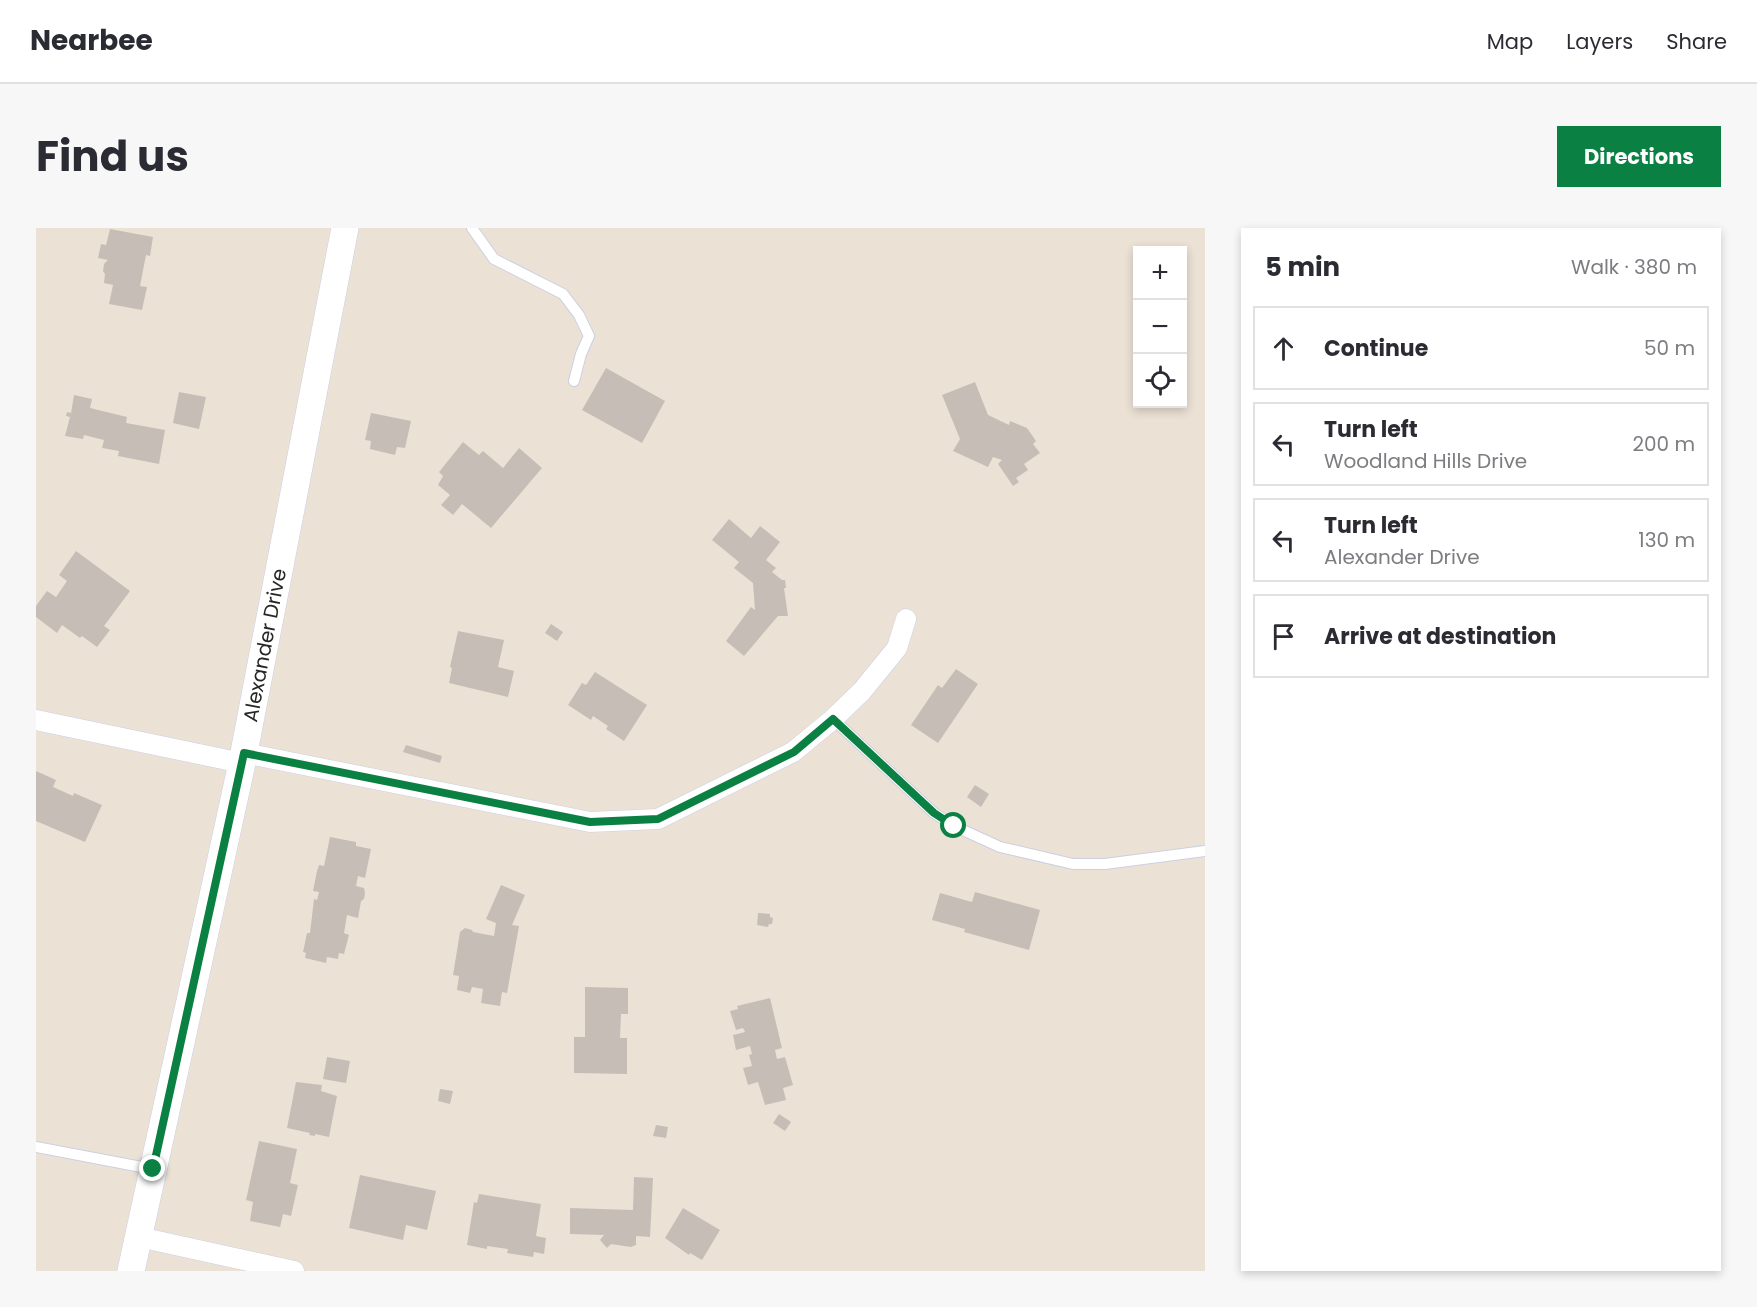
<!DOCTYPE html>
<html lang="en">
<head>
<meta charset="utf-8">
<style>
	:root { --surface:#fff; --page:#f7f7f7; --text:#2b2b33; --muted:#7c7c81; --line:#e1e1e2; --accent:#0b8043 }
	body { margin:0; font-family:Poppins,sans-serif; background:var(--page); color:var(--text) }
	.controls { position:absolute; right:18px; top:18px; display:grid; overflow:hidden; border-radius:0px; box-shadow:0 3px 9px #0003 }
	.controls button { width:54px; height:54px; display:grid; place-items:center; padding:0; border:0; border-bottom:2px solid var(--line); background:var(--surface); color:var(--text); font:30px sans-serif }
	.stop { position:absolute; width:18px; height:18px; margin:-14px; border:4px solid #0b8043; border-radius:50%; background:#fff }
	.stop.end { background:#0b8043; border-color:#fff; box-shadow:0 2px 6px #0008 }
	.list { margin:0; padding:0; list-style:none }
	h2 { display:flex; justify-content:space-between; align-items:center; height:78px; margin:0; padding:0 24px; font-size:26px }
	h2 small { font-size:20px; font-weight:400; color:var(--muted) }
	.list li { display:grid; grid-template-columns:39px 1fr auto; gap:18px; align-items:center; box-sizing:border-box; height:84px; margin:0 12px 12px; padding:0 12px; border:2px solid var(--line); border-radius:0px }
	.list b { display:block; font-size:22px; white-space:nowrap }
	.list p { margin:0; font-size:20px; white-space:nowrap; color:var(--muted) }
	.list em { font-size:20px; font-style:normal; color:var(--muted) }
	.icon { flex:none; width:33px; height:33px; fill:none; stroke:currentColor; stroke-width:2; stroke-linecap:round; stroke-linejoin:round }
	.map { position:relative; flex:none; width:1169px; height:1043px; overflow:hidden; border-radius:0px }
	header { display:flex; align-items:center; gap:36px; box-sizing:border-box; height:84px; padding:0 30px; background:var(--surface); border-bottom:2px solid var(--line) }
	header strong { font-size:28px }
	nav { display:flex; gap:33px; margin-inline-start:auto; font-size:21px }
	.intro { display:flex; align-items:center; justify-content:space-between; box-sizing:border-box; height:144px; padding:0 36px }
	h1 { margin:0; font-size:42px }
	.button { padding:15px 27px; border-radius:0px; background:var(--accent); color:#fff; font-size:21px; font-weight:700 }
	main { display:flex; gap:36px; padding:0 36px }
	aside { flex:1; background:var(--surface); border-radius:0px; box-shadow:0 3px 9px #0003 }
	.map>svg:first-child { display:block }
	.building { fill:#c6beb6 }
	.lines { fill:none; stroke-linecap:round; stroke-linejoin:round }
	.lane-casing { stroke:#cbd0e2; stroke-width:12 }
	.street-casing { stroke:#cbd0e2; stroke-width:21 }
	.secondary-casing { stroke:#cbd0e2; stroke-width:28 }
	.lane { stroke:#fff; stroke-width:10 }
	.street { stroke:#fff; stroke-width:20 }
	.secondary { stroke:#fff; stroke-width:27 }
	.route { stroke:#0b8043; stroke-width:8 }
	.labels { text-anchor:middle; dominant-baseline:central; stroke-width:4.5; stroke-linejoin:round; paint-order:stroke }
	.street-label { font-size:20px; fill:#262626; stroke:#fff }
</style>
</head>
<body>
<header>
<strong>Nearbee</strong>
<nav><a>Map</a><a>Layers</a><a>Share</a></nav>
</header>
<div class="intro"><h1>Find us</h1><a class="button">Directions</a></div>
<main>
<div class="map">
<svg width="1169" height="1043" viewBox="0 0 1169 1043">
	<rect width="100%" height="100%" fill="#ece1d5"/>
	<path class="building" d="M74,1L117,9L114,28L110,27L104,58L111,59L106,82L73,76L77,57L68,55L69,46L67,43L68,36L72,32L62,30L65,16L70,17Z
		M570,140L629,173L606,215L546,182Z
		M939,154L952,187L973,197L974,193L991,200L1000,213L997,216L1004,225L988,236L992,242L980,250L983,254L977,258L962,236L966,232L957,229L952,239L917,223L924,211L906,167Z
		M143,164L170,169L163,201L137,195Z
		M38,167L56,171L54,180L91,189L90,195L129,202L123,236L82,228L83,223L66,220L68,212L48,207L47,211L29,208L34,189L30,188L31,184L35,185Z
		M335,185L375,193L369,220L361,219L359,227L334,221L335,213L329,212Z
		M427,214L443,227L447,223L467,240L483,220L506,240L455,300L426,276L417,287L405,277L414,267L402,257L407,248L403,244Z
		M693,291L715,310L724,298L744,314L730,332L740,340L736,344L746,352H749L750,360H748L752,388H742L708,428L690,413L715,379L719,382L717,355L698,340L703,334L676,312Z
		M40,323L94,363L68,398L74,402L61,419L46,408L44,410L26,397L21,405L0,389V378L11,363L20,369L31,353L23,347Z
		M515,396L527,404L521,413L509,405Z
		M422,403L468,412L462,439L478,443L472,469L413,455L416,440L414,439Z
		M920,441L942,456L902,515L875,497L902,457L906,460Z
		M559,444L611,477L588,513L570,501L572,498L557,488L555,492L532,477L546,455L550,457Z
		M370,517L406,528L404,535L367,524Z
		M0,543L20,552L17,559L37,568L38,565L66,577L49,614L0,593Z
		M939,557L953,566L945,579L931,569Z
		M294,609L320,614V618L335,621L329,650L322,648L320,658L328,660L329,665L328,671L325,673L322,690L311,687L308,705L313,707L308,726L303,725L302,731L291,729L290,735L269,730L270,725L267,724L271,705H274L278,671L281,672L283,664L277,663L281,643L283,637L288,638Z
		M465,657L489,667L476,697L483,698L471,765L466,764L464,778L445,775L447,761L436,759L434,765L421,762L423,748L417,747L424,704L429,700L436,702L437,704L458,708L460,695L450,691Z
		M939,664L1004,682L993,722L928,704L929,701L896,692L904,665L936,674Z
		M722,685L734,686V689L737,690L736,696H733L732,699L721,697Z
		M549,759L592,760V786H585L584,810H591V846L538,845V809H549Z
		M734,770L746,820L739,822L741,831L749,829L757,857L747,860L750,872L729,877L722,854L712,857L707,840L716,838L713,827L716,826L714,818L700,822L697,807L709,804L707,800L700,802L694,783L702,781L701,778Z
		M291,829L314,833L310,855L287,851Z
		M260,854L286,857L285,863L301,868L293,909L279,906V908L273,907L274,905L251,900Z
		M404,861L417,863L414,876L402,873Z
		M743,886L755,894L749,903L737,895Z
		M620,897L632,899L630,910L617,908Z
		M223,913L261,921L254,955L262,957L255,988L247,986L244,999L214,993L217,974L210,972Z
		M324,947L400,963L391,1002L370,997L367,1012L313,1000Z
		M598,949L617,950L614,1009L600,1008V1017L595,1019L575,1016L571,1020L564,1012L568,1007L534,1006V980L597,982Z
		M443,966L505,976L500,1008L510,1010L508,1026L498,1024L497,1029L471,1025L472,1021L451,1018V1021L431,1017L438,974L441,975Z
		M647,980L684,1002L666,1032L654,1025L653,1027L629,1010Z"/>
	<g class="lines">
		<defs>
			<path id="lane" d="M436,0L458,31L527,66L543,87L553,108L545,126L538,153
				M797,491L898,585L918,598L964,619L1037,636H1069L1169,623
				M0,919L116,941"/>
			<path id="street" d="M0,492L206,535
				M208,525L554,594L622,591L757,524L797,491L826,463L861,420L870,391
				M103,1009L258,1043"/>
			<g id="secondary">
				<path id="s1" d="M95,1043L206,535L309,0"/>
			</g>
		</defs>
		<use href="#lane" class="lane-casing"/>
		<use href="#street" class="street-casing"/>
		<use href="#secondary" class="secondary-casing"/>
		<use href="#lane" class="lane"/>
		<use href="#street" class="street"/>
		<use href="#secondary" class="secondary"/>
	</g>
	<g class="lines">
		<path class="route" d="M117,941L208,525L554,594L622,591L758,524L797,491L898,585L918,598"/>
	</g>
	<g class="labels">
		<g class="street-label">
			<text stroke="none"><textPath href="#s1" startOffset="640">Alexander Drive</textPath></text>
		</g>
	</g>
</svg>
<div class="controls">
<button>+</button>
<button>−</button>
<button><svg class="icon" aria-label="locate" viewBox="0 0 24 24"><circle cx="12" cy="12" r="6"/><path d="M12 2v4M12 18v4M2 12h4M18 12h4"/></svg></button>
</div>
<div class="stop" style="left:918px;top:598px"></div>
<div class="stop end" style="left:117px;top:941px"></div>
</div>
<aside>
<h2>5 min<small>Walk · 380 m</small></h2>
<ul class="list">
<li><svg class="icon" aria-label="ahead" viewBox="0 0 24 24"><path d="M12 20V5M6 11l6-6 6 6"/></svg><div><b>Continue</b></div><em>50 m</em></li>
<li><svg class="icon" aria-label="left" viewBox="0 0 24 24"><path d="M17 20v-9H6M10 6l-5 5 5 5"/></svg><div><b>Turn left</b><p>Woodland Hills Drive</p></div><em>200 m</em></li>
<li><svg class="icon" aria-label="left" viewBox="0 0 24 24"><path d="M17 20v-9H6M10 6l-5 5 5 5"/></svg><div><b>Turn left</b><p>Alexander Drive</p></div><em>130 m</em></li>
<li><svg class="icon" aria-label="arrive" viewBox="0 0 24 24"><path d="M6 21V4h12l-3 4 3 4H6"/></svg><div><b>Arrive at destination</b></div></li>
</ul>
</aside>
</main>
</body>
</html>
